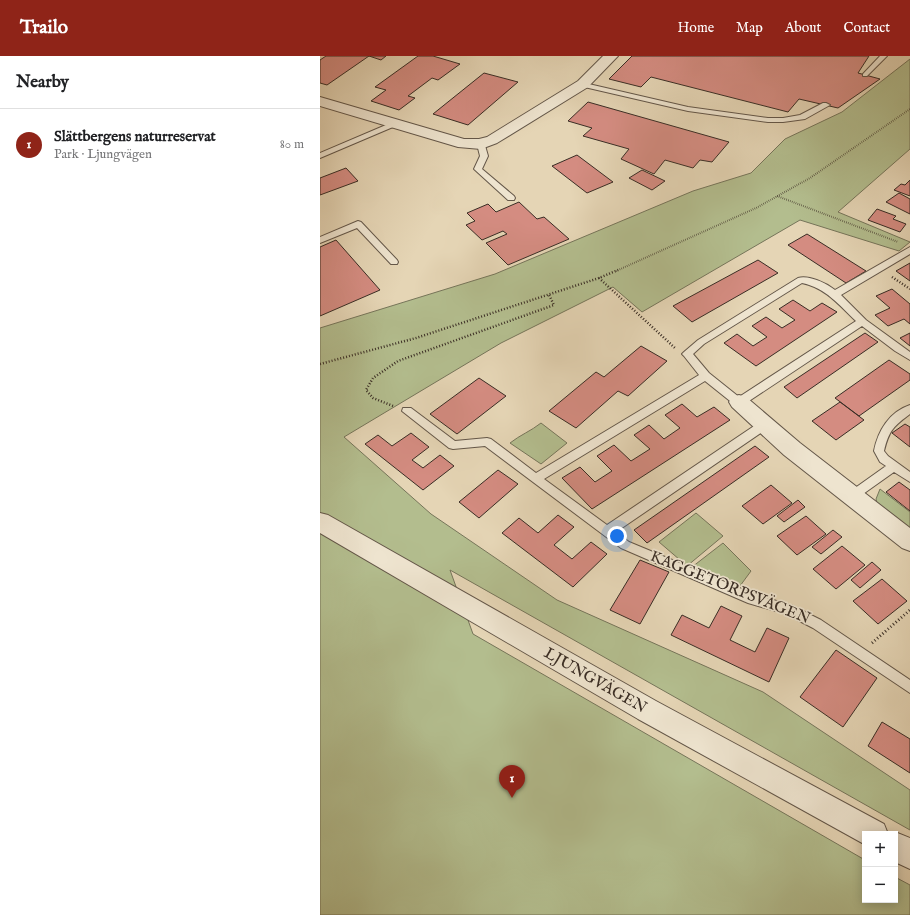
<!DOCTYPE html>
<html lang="en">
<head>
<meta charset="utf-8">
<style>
	:root { --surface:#fff; --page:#f6f6f6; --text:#202124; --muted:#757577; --line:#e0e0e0; --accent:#8f2418 }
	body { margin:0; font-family:"IM FELL English",serif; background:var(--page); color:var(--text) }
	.controls { position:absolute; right:12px; bottom:12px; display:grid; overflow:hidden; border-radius:0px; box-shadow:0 2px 10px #0003 }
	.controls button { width:36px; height:36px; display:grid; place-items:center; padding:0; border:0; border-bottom:1px solid var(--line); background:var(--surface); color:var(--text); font:20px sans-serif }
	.you { position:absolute; left:297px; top:480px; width:14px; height:14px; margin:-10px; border:3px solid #fff; border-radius:50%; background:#1a73e8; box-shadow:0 0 0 6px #1a73e833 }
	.badge { display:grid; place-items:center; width:26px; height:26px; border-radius:50%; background:var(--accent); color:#fff; font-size:13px; font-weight:700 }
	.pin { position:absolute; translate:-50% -33px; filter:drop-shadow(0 1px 2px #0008) }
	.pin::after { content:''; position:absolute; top:21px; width:14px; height:12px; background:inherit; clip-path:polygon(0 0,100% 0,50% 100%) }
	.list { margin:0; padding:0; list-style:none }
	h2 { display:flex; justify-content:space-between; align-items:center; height:52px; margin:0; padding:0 16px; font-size:17px }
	h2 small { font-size:13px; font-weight:400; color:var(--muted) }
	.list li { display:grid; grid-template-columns:26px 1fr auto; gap:12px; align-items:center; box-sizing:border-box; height:72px; padding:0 16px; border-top:1px solid var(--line) }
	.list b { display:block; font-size:15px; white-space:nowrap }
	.list p { margin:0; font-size:13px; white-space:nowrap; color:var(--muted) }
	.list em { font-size:13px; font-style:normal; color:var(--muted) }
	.map { position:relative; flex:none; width:590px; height:859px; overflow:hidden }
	header { display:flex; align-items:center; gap:24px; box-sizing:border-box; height:56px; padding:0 20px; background:var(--accent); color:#fff }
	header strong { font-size:19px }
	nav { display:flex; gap:22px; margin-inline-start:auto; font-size:14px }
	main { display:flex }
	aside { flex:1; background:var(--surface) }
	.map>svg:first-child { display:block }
	.green { fill:#b3bd8e; stroke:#76755a }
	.building { fill:#d48c81; stroke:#392d25 }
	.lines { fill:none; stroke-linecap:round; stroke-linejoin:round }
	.lane-casing { stroke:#645749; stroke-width:2 }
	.street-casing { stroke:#645749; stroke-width:2 }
	.path-far2 { stroke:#392d25; stroke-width:2; stroke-dasharray:0.5 1.5; stroke-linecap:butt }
	.path-far1 { stroke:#392d25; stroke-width:2.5; stroke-dasharray:1 2; stroke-linecap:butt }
	.path { stroke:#392d25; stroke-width:3; stroke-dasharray:1 2.5; stroke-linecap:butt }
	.lane { fill:#eee4cf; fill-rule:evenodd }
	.street { fill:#eee4cf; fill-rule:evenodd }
	.labels { text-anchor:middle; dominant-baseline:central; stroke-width:3.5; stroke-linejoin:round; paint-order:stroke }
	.street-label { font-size:16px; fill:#392d25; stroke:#eee4cf }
</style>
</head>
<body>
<header>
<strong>Trailo</strong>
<nav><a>Home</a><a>Map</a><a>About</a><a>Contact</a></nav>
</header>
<main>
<aside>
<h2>Nearby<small></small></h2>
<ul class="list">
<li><span class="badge">1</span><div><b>Slättbergens naturreservat</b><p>Park · Ljungvägen</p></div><em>80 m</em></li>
</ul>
</aside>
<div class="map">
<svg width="590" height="859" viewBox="0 0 590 859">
	<rect width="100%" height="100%" fill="#e5d5b5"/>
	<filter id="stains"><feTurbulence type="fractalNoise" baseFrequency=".005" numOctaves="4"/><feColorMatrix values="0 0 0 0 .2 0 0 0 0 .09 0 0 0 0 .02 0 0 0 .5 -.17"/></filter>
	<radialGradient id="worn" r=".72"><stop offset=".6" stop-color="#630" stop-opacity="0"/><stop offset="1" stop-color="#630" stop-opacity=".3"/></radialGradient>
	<path class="green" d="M590,3V93L518,156L590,186L579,195L480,164L322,256L293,231L181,287L24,381L111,458L237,544L443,636L590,734V774L130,514L153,578L545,804V844H575V821L590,829V859H0V272L175,218L373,135L431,117L465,83L522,56Z
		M221,367L247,387L221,408L190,387C200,379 211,375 221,367Z
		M560,433L590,456V473L557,447L556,443Z
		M376,457L403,480L367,510L339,486Z
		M403,487L431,515L420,530L372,511Z"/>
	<path class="building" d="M6,0H66L61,4L49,0L7,29L0,27V4Z
		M98,0H113L140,8L118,24L112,22L88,40L95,42L79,54L51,45L66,34L55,31Z
		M312,0H549L538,17L560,23L518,52L479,43L468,56L331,21L321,31L289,23Z
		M164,17L198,26L148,69L113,58Z
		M268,46L409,86L392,106L380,104L373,112L345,104L334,118L301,103L309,93L263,80L272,72L248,65Z
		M257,99L293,126L267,137L232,110Z
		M26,112L38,125L0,139V122Z
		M322,114L345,125L332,134L309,122Z
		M590,124V140L574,134L581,128L585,129Z
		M579,137L590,143V158L566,146Z
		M199,146L217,163L224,161L249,183L188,209L166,187L187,178L183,175L162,184L146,169L155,165L147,157L168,148L176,156Z
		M557,153L576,160L573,163L586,168L580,176L548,164Z
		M487,178L546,215L526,227L468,189Z
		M16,184L60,234L0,260V191Z
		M438,204L458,217L372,266L353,250Z
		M590,207V225L576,215Z
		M572,233L590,248V268L584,263L568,270L555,259L570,252L556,240Z
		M473,244L490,255L502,247L517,256L436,310L404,287L417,278L433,290L447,281L432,270L446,261L462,272L475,264L459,253Z
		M545,277L558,286L477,342L464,331Z
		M590,277V290L580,282Z
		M321,290L347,305L308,340L298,335L256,372L229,355L276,316L284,321Z
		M569,304L590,318V324L539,360L515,342Z
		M159,322L186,340L137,378L110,358Z
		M520,346L544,364L516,384L492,365Z
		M362,348L377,361L394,351L410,364L272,453L242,422L260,411L275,426L292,415L277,400L294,389L311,405L330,393L314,379L329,369L344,383L360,372L345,359Z
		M585,368L590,371V391L572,377Z
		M91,377L109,391L92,404L103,412L120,399L134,410L103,434L45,388L58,379L72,390Z
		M435,390L449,401L327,487L314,474Z
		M178,414L198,428L159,462L139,446Z
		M579,426L590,434V455L566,436Z
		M451,429L472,447L443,468L422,450Z
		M478,444L485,451L464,466L457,460Z
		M238,459L254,471L234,489L252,503L271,486L287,498L253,531L182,477L199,462L218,477Z
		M486,460L506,478L477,499L457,480Z
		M513,474L522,481L501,498L492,491Z
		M522,490L545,509L516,533L493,513Z
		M320,504L349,516L320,568L290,554Z
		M552,506L561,514L540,532L531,524Z
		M562,523L587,545L558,568L533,545Z
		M401,550L422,560L410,584L435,596L447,572L469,582L449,626L351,579L362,559L389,572Z
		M516,594L557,622L523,671L480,641Z
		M562,666L590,683V717L548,690Z"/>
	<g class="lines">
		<defs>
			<path id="lane" d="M560,0H567L547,20H543V18Z
				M260,26L368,51L448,62H463L480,59L503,47H506L510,49L485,63L463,66H448L368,55L260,30Z
				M73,66H79L80,68L0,102V97Z
				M158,86H164L168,100L162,113L194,140L195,142L194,144H188L154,113L160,100L157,88Z
				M38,165L41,166L77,204L78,206L77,208H71L37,172L0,187V181Z
				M590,191V198L521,239L546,264L590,296V304L575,295L542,270L423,349H415L385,325L224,423L287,469L440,366H448L449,369L448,372L296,476L309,486L434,538L473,550L501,564L590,624V637L493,572L466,558L428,547L301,492L165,390L133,393L129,392L82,355L83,352H91L135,385L167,382L171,383L216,417L379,319L364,300L362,298L364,296L378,284L478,222C489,219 506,227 515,234ZM482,227C506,232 519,249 536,265L419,341L389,317L373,298L384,288Z
				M590,349V358C574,370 569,374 564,395L568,400L590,416V426L574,416L536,443L532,444L528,443L526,440L528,437L566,410L560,406L554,395C558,375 569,356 590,349Z"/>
			<path id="street" d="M283,0H298L268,31L177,87L161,93L138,91L0,50V41L144,83H159L167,81L258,25Z
				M419,339L426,341L480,387L590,472V495L582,492L464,399L412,351L409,346L412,341Z
				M0,457L8,459L336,645L564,768L568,778H545V789L544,788L318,663L0,477Z
				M575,776L590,782V813L575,806V778H569Z"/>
		</defs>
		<use href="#lane" class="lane-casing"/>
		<use href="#street" class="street-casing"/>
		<path class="path-far2" d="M457,140L578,186
			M296,215L436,152L490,122L590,53"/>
		<path class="path-far1" d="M572,221L590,233
			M279,222L355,292
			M0,308L96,282L279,222L298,214
			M73,350L53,342L46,334L53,322L78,305L234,249L229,239"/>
		<path class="path" d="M552,587L590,554"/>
		<use href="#lane" class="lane"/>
		<use href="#street" class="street"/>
	</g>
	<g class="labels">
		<g class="street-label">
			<text transform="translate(410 532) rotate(22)">KAGGETORPSVÄGEN</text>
			<text transform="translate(275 625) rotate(30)">LJUNGVÄGEN</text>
		</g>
	</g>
	<rect width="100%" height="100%" filter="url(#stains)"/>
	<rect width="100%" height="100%" fill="url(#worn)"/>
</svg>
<div class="controls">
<button>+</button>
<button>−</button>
</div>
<div class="you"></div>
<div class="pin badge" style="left:192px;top:742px">1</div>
</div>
</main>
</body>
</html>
